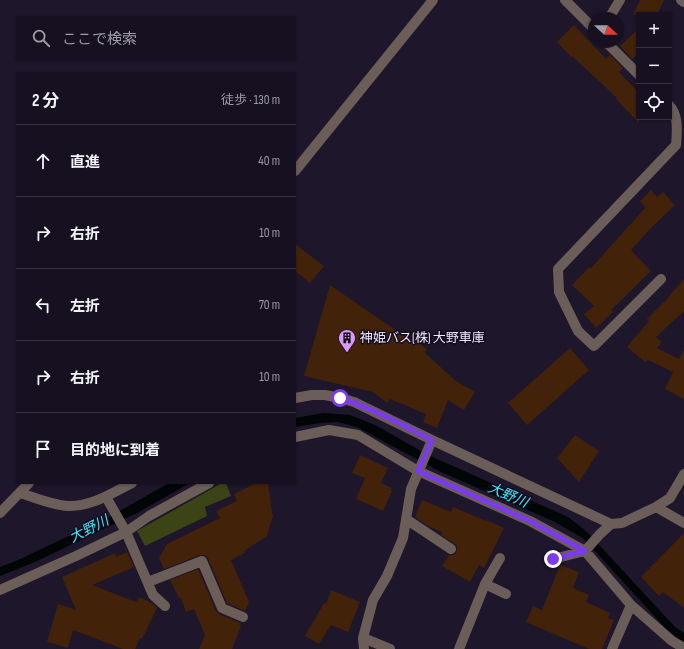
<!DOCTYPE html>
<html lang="ja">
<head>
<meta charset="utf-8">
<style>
	:root { --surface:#161020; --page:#231e2d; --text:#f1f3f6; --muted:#9e9da5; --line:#35303e }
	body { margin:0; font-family:"Sofia Sans Condensed","Noto Sans JP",sans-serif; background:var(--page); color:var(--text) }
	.controls { position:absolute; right:12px; top:12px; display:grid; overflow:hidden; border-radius:0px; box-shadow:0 1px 3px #0004 }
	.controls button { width:36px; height:36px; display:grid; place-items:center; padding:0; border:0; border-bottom:1px solid var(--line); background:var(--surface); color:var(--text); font:20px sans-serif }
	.compass { position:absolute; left:588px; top:12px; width:36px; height:36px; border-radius:50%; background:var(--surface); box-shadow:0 1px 3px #0004; rotate:112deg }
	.stop { position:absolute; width:12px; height:12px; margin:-9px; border:3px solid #7c3aed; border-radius:50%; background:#fff }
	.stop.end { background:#7c3aed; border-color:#fff; box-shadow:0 1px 4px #0008 }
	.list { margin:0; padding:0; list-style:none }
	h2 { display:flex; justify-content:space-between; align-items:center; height:52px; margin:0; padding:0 16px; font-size:17px }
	h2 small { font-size:13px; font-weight:400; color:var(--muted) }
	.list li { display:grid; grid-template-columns:26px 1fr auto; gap:12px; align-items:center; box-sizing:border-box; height:72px; padding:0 16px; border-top:1px solid var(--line) }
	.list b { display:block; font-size:15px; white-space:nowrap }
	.list em { font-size:13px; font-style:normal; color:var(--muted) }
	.icon { flex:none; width:22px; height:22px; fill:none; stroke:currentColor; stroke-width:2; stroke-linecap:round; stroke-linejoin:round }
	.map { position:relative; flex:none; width:684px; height:649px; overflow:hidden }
	.search { position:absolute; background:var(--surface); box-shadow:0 1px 3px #0004; left:16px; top:16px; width:280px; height:44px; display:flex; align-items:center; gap:10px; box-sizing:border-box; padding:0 14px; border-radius:0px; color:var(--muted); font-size:15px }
	.panel { position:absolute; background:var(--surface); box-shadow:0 1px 3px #0004; left:16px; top:72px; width:280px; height:412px; border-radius:0px }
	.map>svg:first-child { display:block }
	.green { fill:#3c4415 }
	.water { fill:#000506 }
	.building { fill:#422208 }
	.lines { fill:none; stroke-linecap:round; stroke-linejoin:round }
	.minor { stroke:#6b5e58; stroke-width:10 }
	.route { stroke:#7c3aed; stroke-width:5 }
	.labels { text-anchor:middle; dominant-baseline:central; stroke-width:3; stroke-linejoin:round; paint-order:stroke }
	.poi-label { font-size:13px; fill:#ede8f7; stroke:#150c21; text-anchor:start }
	.water-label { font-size:14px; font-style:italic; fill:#42e9f3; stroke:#150c21 }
</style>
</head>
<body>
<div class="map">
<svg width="684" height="649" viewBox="0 0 684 649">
	<rect width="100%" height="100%" fill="#1e162b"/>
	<path class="green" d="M222,483H226L231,496L205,507L207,516L145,546L137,531Z"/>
	<path class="water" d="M323,413L350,415L375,425L428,455L568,517L582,528L589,534L675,627L684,633V642L669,632L584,539L555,522L439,471L357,427L338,422L320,423L295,427V418Z
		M169,483H190L137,513L35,562L0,576V567L16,561L111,516Z"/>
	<path class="building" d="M640,0H664L657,15H633Z
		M574,25L606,59L610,55L623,68L619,72L639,93V123L616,99L617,98L572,56L571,57L557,42Z
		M639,28V53L632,59L620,46Z
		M651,190L657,197L663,192L675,205L653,226L631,250L651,271L611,310L613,312L596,328L584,314L594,306L572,285L589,267L591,268L646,207L640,201Z
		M295,244L324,266L310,283L295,271Z
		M684,279V311L656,337L662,342L657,348L679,359L684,350V399L665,389L673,372L648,360L645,362L627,347L649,321L647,319L665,301Z
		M330,285L410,340L411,338L427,349L425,353L457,382L475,392L464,410L448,400L437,428L423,422L426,414L390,399L387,403L373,392L304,376Z
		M570,348L589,370L527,425L508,403Z
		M575,435L599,451L579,482L557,458Z
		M360,455L388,468L381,483L392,488L390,490L392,491L383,511L356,499L365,478L352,473Z
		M256,483H268L272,513L273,516L267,536L244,551L245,553L231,560L249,602L245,611L227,603L208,558L206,556L203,555H200L164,569L159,558L167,544L220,518L216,511L237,501L234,494Z
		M422,500L451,512L453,507L486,521V520L504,528L484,568L479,565L470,582L442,566L449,555H454L456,553L457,550V546L455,544L441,535L442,532L428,526L415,517Z
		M684,533V608L663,592L659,596L641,577Z
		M127,552L134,567L92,585L136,602L139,597L153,604L157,608L142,639L140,638L135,649H123L73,630L68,648L47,642L58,604L76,610L62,577L115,553L116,557Z
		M560,565L579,572L573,588L589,595L586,602L610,613L608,618L614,620L602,649H589L526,622L533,606L542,610Z
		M198,569L216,611L219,614L240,623L239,624L241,626L232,649H199L205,635L194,609L186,612L181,598H179L170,580Z
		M331,590L360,602L348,632L331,625L319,644L305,636L324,603L326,604Z"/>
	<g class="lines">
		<path class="minor" d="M565,0L594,29
			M681,0L684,2
			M609,18L620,0
			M606,42L639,75
			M295,171L433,0
			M661,279L594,346L578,331L559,292L558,269L676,145C677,132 679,115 669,105
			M295,398L312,395H325L340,398L354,402L432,440L611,524L622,523L656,507L670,498L684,474
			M295,437L329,430L358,435L418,471L530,521L585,551L631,605L672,641L684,648
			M20,493C36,498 52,505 68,506C91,507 112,493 132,483
			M106,497L126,532L153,595L165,606
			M656,507L684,523
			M0,513L29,483
			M406,519L451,549
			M553,559L585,551L600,534L611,524
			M148,582L202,561L222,608L243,617
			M485,584L506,594
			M0,590L76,556L126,532L149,516L209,483
			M363,638L390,649
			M364,649L363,638L373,600L387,576L403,538L411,489L432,440
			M459,649L485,584L500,558
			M612,649L631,605"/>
	</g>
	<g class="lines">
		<path class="route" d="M340,398C372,408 402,425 432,440L418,471L530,521L585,551L553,559"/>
	</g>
	<defs>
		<symbol id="building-pin" viewBox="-11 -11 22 30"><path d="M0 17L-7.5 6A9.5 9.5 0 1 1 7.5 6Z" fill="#d99af7" stroke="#150c21"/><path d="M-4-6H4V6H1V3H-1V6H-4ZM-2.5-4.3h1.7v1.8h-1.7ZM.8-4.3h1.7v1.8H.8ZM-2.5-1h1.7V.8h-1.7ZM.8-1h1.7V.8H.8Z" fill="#111"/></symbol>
	</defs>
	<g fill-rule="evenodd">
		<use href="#building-pin" x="337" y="328" width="20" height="27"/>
	</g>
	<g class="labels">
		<g class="poi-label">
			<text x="360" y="338">神姫バス(株) 大野車庫</text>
		</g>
		<g class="water-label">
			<text transform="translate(508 495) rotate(23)">大野川</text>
			<text transform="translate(89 529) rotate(-27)">大野川</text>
		</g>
	</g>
</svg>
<div class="controls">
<button>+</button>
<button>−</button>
<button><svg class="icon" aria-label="locate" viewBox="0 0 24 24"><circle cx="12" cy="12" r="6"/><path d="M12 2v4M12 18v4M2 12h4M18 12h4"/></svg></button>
</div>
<svg class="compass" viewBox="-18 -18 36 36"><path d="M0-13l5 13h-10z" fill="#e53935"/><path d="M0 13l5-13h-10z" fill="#9e9da5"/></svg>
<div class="stop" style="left:340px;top:398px"></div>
<div class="stop end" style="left:553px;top:559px"></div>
<div class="search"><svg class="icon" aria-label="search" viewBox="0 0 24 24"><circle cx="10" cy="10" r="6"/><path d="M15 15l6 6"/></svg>ここで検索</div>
<section class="panel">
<h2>2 分<small>徒歩 · 130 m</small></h2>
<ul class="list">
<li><svg class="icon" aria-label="ahead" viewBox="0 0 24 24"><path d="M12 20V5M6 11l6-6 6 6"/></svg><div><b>直進</b></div><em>40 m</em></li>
<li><svg class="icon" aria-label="right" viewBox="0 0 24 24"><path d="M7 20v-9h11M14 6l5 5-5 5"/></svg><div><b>右折</b></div><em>10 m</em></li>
<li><svg class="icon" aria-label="left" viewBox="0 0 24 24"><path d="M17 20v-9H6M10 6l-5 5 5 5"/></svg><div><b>左折</b></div><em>70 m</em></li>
<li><svg class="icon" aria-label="right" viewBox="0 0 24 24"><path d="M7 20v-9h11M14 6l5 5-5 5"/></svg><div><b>右折</b></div><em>10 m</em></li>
<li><svg class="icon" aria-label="arrive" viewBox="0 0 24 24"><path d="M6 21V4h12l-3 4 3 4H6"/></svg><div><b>目的地に到着</b></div></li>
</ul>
</section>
</div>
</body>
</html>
